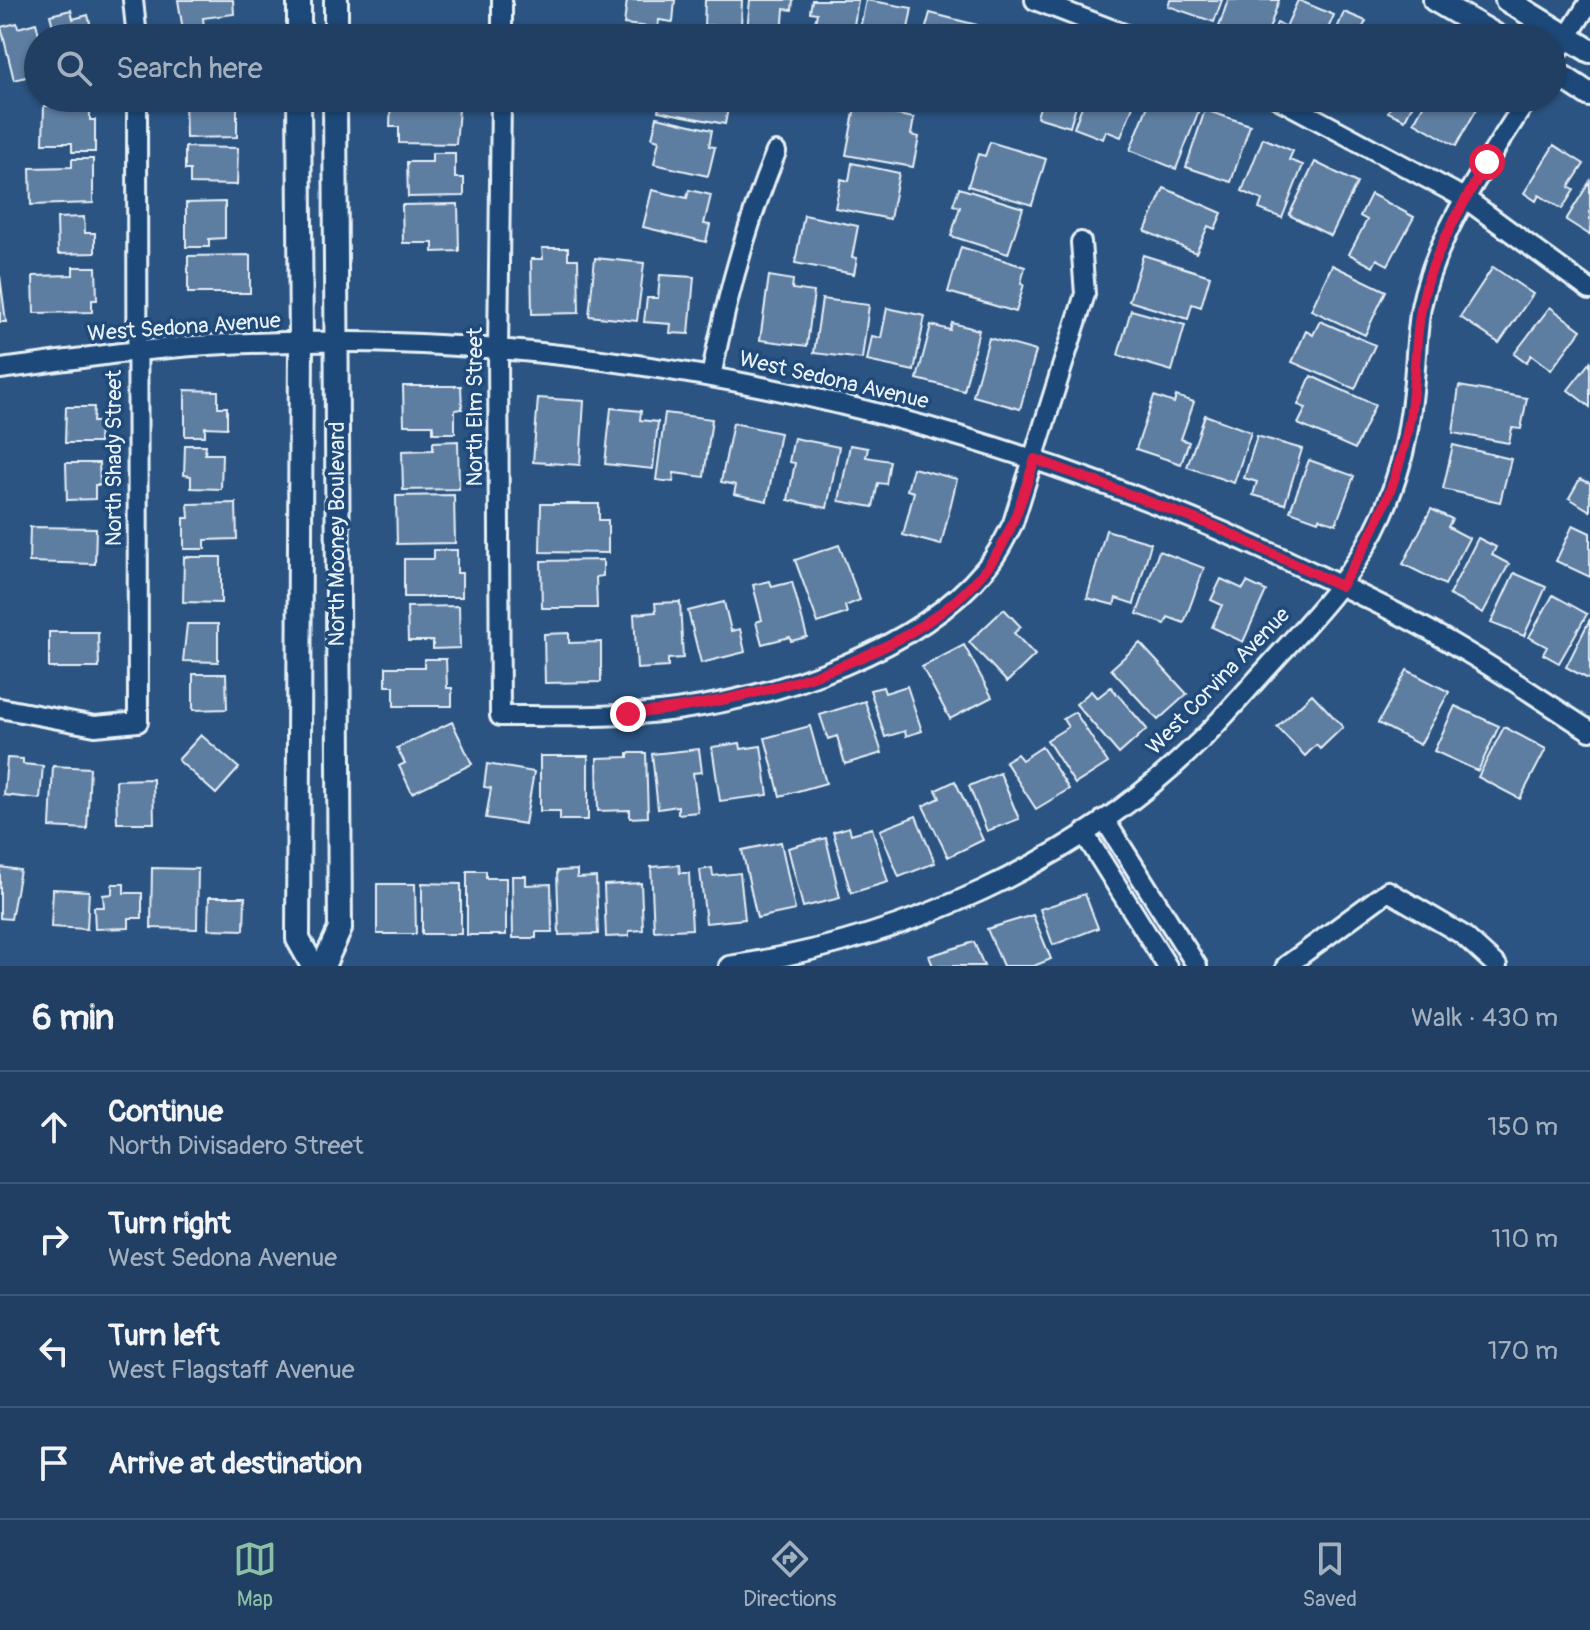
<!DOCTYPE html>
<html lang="en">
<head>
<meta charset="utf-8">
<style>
	:root { --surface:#203f62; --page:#284668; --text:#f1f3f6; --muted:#a2afbe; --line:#3d5877; --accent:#8abfa5 }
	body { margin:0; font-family:Pangolin,sans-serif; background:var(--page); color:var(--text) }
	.stop { position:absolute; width:24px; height:24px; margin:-18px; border:6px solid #e11d48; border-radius:50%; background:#fff }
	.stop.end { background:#e11d48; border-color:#fff; box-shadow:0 2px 8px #0008 }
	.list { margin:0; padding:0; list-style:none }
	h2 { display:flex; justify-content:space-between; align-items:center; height:104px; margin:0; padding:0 32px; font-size:34px }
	h2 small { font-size:26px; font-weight:400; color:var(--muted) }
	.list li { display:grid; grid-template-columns:52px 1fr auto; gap:24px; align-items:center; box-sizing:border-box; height:112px; padding:0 32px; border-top:2px solid var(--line) }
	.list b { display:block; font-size:30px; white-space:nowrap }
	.list p { margin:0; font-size:26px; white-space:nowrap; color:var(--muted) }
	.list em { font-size:26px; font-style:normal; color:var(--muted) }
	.icon { flex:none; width:44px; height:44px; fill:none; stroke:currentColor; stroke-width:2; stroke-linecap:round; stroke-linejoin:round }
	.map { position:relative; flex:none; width:1590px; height:966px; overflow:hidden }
	.search { position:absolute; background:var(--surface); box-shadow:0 2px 6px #0004; left:24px; right:24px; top:24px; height:88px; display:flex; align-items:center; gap:20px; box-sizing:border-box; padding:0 28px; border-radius:44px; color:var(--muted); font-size:30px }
	.sheet { height:552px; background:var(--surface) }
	nav { display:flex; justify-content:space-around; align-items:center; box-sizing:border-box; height:112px; border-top:2px solid var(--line); background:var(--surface); font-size:22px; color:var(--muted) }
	nav a { display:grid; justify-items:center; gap:4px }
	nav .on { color:var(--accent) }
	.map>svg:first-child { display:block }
	.building { fill:#5d7da1; stroke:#e8f1f8; stroke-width:2 }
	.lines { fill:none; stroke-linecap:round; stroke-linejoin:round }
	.minor-casing { stroke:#e8f1f8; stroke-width:24 }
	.tertiary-casing { stroke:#e8f1f8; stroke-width:28 }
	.minor { stroke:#1f4a7a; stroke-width:18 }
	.tertiary { stroke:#1f4a7a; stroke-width:22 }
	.route { stroke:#e11d48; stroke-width:10 }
	.labels { text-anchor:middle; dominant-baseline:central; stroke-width:7; stroke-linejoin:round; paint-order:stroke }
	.street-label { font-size:22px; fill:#e8f1f8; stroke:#1f4a7a }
</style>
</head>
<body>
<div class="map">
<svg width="1590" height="966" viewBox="0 0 1590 966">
	<rect width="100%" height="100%" fill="#2b5482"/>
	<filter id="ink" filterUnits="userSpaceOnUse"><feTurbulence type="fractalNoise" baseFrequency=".0125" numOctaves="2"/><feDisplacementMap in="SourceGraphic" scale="16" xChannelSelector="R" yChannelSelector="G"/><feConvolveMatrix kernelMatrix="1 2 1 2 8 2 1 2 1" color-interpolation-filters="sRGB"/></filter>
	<g filter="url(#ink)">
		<path class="building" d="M178,0H233L234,14L203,18L204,27L183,30Z
			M627,0H675L673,22L659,20L658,28L624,24Z
			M705,0H742L741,27L704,25Z
			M750,0H793L792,10L784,9L782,34L747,30Z
			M812,0H858L852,38H812L817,13L810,12Z
			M866,0L912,8L907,34L899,32L898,38H858Z
			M1170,0H1222L1214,22L1168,6Z
			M1228,0H1279L1266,38H1251L1219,27Z
			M1298,0L1334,15L1324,38H1271L1277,23L1286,27Z
			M71,10L73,19L88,15L94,38H56L50,15Z
			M1344,12L1366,21L1362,29L1384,38H1333Z
			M930,13L977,25L973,38H923Z
			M17,23L18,28L36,23L40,38L38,74L14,80L1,27Z
			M980,30L1018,38H978Z
			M455,33V38H394V34Z
			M391,98H460L456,144L399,143V127H390Z
			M661,98H730L725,124L658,111Z
			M1028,98H1078L1070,127L1037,117L1040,107L1026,103Z
			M1085,98H1136L1121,137L1106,131L1103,139L1074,128Z
			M1151,98H1183L1201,105L1176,169L1130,150Z
			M1381,98H1416L1405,120L1388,112L1392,104Z
			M1437,98H1483L1456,146L1414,122L1426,100L1434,105Z
			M237,100V137L186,138L185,101Z
			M44,106H90V120H95V152H72V143H43Z
			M855,107L914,118L911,135L919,137L913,167L846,155Z
			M1205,110L1250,125L1231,182L1186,167Z
			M657,117L712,130L709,146L715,147L708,176L654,164L659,140L652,138Z
			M1263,138L1293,151L1289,160L1303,165L1282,218L1259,209L1262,200L1242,191Z
			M990,142L1046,159L1032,205L968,186L978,154L985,156Z
			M1554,145L1584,164L1569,187L1574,190L1562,209L1539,195L1536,201L1524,193Z
			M185,147L238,148L237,185L190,184V170H185Z
			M432,153H455V178H464V196L408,197L407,162H432Z
			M72,159H93V203L31,205L30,168L72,167Z
			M1315,162L1357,183L1331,236L1289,215Z
			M852,163L899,173L890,219L835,208L841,179L849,181Z
			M1590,181V235L1566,220Z
			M959,188L1023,208L1008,254L951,236L960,207L953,205Z
			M1164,188L1222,213L1215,229L1208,226L1196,253L1145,231Z
			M652,190L687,198L689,190L711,195L704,224L710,225L706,242L643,227Z
			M1371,194L1414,217L1388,265L1377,259L1373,267L1349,254L1367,220L1360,216Z
			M225,202V238L209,239V247H186V203Z
			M458,204L459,251L433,252V243H403L402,205Z
			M804,215L858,226L852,257L857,258L854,274L795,263Z
			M84,217L85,233H95V253L58,254L57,218Z
			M961,247L1025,267L1021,283L1024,284L1016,312L948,292Z
			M542,248H568V259H578L579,313L532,314L531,259H543Z
			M250,255V293H188V256Z
			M1143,255L1210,276L1201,307L1192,304L1188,319L1129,301Z
			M595,258L644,263L637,321L589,316Z
			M1332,265L1386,291L1365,335L1311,310Z
			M73,267H96L97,300H92V312L34,313L33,276L73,275Z
			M1493,267L1533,294L1499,343L1460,317Z
			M660,275L694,277L689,334L670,333L671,324L644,322L647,298H658Z
			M0,276L6,322H0Z
			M769,276L793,280L792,289L814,292L807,346L760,340Z
			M822,299L869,305L862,359L814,353Z
			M1550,307L1581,330L1551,370L1531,355L1526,363L1514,354Z
			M887,308L925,316L914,371L867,361L872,336L881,338Z
			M1131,310L1185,325L1172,371L1118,355Z
			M1320,321L1375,345L1355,389L1292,362L1306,331L1313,335Z
			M952,323L979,330L964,391L917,379L931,325L950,330Z
			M989,338L1036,351L1020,409L973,396Z
			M1590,362V407L1568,390Z
			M1311,376L1375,405L1355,449L1298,424L1306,408L1298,405Z
			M403,386H461L462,409L455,410V433H433V425H404Z
			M1459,386L1527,398L1521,429L1512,428L1509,443L1453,433Z
			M185,390L218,391V407H227V428L205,427V436H185Z
			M1154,396L1174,403L1176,396L1194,402L1181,439L1189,442L1181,464L1136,449Z
			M538,398L584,401L580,465L533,462Z
			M66,407H94L93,422H100L99,443H65Z
			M611,408L641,411L640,420L658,422L653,469L605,464Z
			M665,413L712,419L704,477L674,473L673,482L656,480Z
			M1205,415L1251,432L1234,483L1187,467Z
			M733,423L780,433L767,501L734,494L736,485L721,482Z
			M1257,436L1302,449L1285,504L1253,495L1257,482L1244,478Z
			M794,438L839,447L827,508L788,500L795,463L789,462Z
			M458,441L459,489L403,490L402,451L433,450V442Z
			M185,445H206L205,454H222L221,489L191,488V476L184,475Z
			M850,445L868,448L866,457L890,461L886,484L878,483L873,507L839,501Z
			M1453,445L1511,459L1500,502L1443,489Z
			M1309,460L1354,476L1336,524L1319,518L1318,521L1290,511Z
			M66,463H99L100,485H95V499L67,500Z
			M913,468L957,479L941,545L903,535L914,492L907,490Z
			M1580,479L1590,483V511L1569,498Z
			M454,495L455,543L397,544L396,496Z
			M236,503L237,539L205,540V549H184V518H189L188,504Z
			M541,504H599V520H608V553L540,552Z
			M1431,509L1452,519L1448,527L1469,538L1445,585L1403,564Z
			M1573,525L1590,533V577L1556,561Z
			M30,527L96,528L95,564L29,562Z
			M1106,530L1151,543L1134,604L1116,598L1114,605L1087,598Z
			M1478,538L1496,547L1492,555L1509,564L1483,613L1449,595Z
			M839,545L860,600L845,606L847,613L818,623L795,560Z
			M434,550H457V573H462V597H404V559H434Z
			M1159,551L1204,568L1184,623L1168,617L1165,624L1137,614Z
			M184,557H221V603L183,602Z
			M603,560V576L596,577L597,608H542L541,561Z
			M1514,573L1546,587L1524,636L1491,623Z
			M1221,579L1243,589L1247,582L1266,591L1243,642L1212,627L1222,605L1211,600Z
			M770,581L772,587L792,582L807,637L791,641L790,637L762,644L756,622L762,620L753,585Z
			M1553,595L1587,614L1559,663L1543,654L1547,647L1529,637Z
			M680,602L683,658L668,659V667L637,669L634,614L656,612L655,603Z
			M724,602L731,631L740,629L745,652L701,663L688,611Z
			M459,606L460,648L433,649V641H408L407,607Z
			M1004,609L1021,627L1014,633L1035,655L1007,682L969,642Z
			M1590,619V680L1566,667Z
			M187,624H218V662L183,661Z
			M49,632H98L99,668H49Z
			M569,633V643L601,642V682L545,683L544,634Z
			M1140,643L1187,694L1158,720L1111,669Z
			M964,645L992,697L950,719L922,667Z
			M424,659H446L447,688H452V706H394V686H386V667H424Z
			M1407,670L1449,692L1420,745L1378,723Z
			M193,674H226L227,709L193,710Z
			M907,686L922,731L906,736L905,731L885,737L870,690L883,687L885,693Z
			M1111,687L1147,729L1119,754L1076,704L1091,691L1097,698Z
			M1312,694L1343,727L1320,749L1316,745L1305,756L1277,727Z
			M865,701L882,753L845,764L837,736L828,739L820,715Z
			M1455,706L1499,726L1478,771L1434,751Z
			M1075,712L1108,763L1075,784L1047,740L1068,727L1063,719Z
			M452,722L472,764L412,793L399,766L405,763L397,748Z
			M810,726L826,783L780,796L765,738Z
			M1504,727L1546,749L1520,799L1478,777Z
			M201,735L239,768L216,794L178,760Z
			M740,743L741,749L761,746L768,795L720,801L712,747Z
			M1042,747L1069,789L1036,809L1005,761L1017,754L1022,760Z
			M699,749L702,772L693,773L698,812L678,814V806L658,809L652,754Z
			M628,753H646L648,817L630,818V810L598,811L597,758L628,757Z
			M540,756H588V820H560V811H540Z
			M7,758L23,759V764L43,766L40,799L4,795Z
			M487,764L534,772L525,824L486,818L491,788L484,787Z
			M53,766L90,768L87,829L50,827Z
			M1000,773L1019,819L987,831L969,786Z
			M153,779L154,823H117L116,780Z
			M955,781L983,840L948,857L923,806L940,798L936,790Z
			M916,816L935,863L899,877L880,830Z
			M849,827L851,834L872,828L888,882L851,893L833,832Z
			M826,838L840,898L803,907L788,848Z
			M781,842L795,910L757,918L742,850Z
			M679,865L680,873H689L692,929L654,931L651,867Z
			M0,867L20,870L11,919L0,918Z
			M152,868L198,869L197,929L151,928Z
			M712,868L713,876L740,873L745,919L706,923L700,870Z
			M577,870V878L596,877L598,934L559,935L557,871Z
			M467,871H486V878H506V935H467Z
			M512,876H526V885L551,884L552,932H536V938H513Z
			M422,883L461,884V934H422Z
			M641,883L643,930L629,931V936L606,937L604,885Z
			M112,884H124V893H142V918H129V928L95,929L94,907H104L103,895L112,894Z
			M377,884H415L416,934H377Z
			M53,889L89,891L87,929L51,927Z
			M1085,894L1098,928L1053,945L1040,909Z
			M209,897H245L244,930L208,929Z
			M1033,915L1051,959L1034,966H1003L987,929Z
			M974,942L984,966H933L929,956Z"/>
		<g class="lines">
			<defs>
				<path id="minor" d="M133,0L137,38
					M1035,0L1134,38
					M502,38V0
					M1552,61L1590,1
					M501,98L498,351L500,716C559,716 618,718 676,710C779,696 916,652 985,569C997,555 1005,539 1013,523L1085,294L1081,242
					M1277,98L1466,199L1590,290
					M0,369C69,360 139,349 208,345C582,324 962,407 1299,566C1354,592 1411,618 1463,650C1506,675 1548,704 1590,731
					M711,377C726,299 746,225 776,152
					M0,708L95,726L138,722L137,98
					M1104,819L1197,966
					M1084,833L1167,966
					M729,966C902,940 1074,865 1200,741C1224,717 1246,691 1269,666C1314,616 1355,576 1383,513C1396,483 1406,448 1410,415C1416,379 1415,343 1421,307C1436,233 1488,161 1528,98
					M1286,966L1388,891L1463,935L1497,966"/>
				<path id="tertiary" d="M299,0V38
					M1435,0L1500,38
					M1507,0L1590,51
					M336,38V0
					M1552,70L1590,95
					M299,98L301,343L298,939L313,966
					M323,966L340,929L335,98"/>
			</defs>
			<use href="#minor" class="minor-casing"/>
			<use href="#tertiary" class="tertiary-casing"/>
			<use href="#minor" class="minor"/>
			<use href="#tertiary" class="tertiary"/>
		</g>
	</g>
	<g class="lines" filter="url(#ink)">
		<path class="route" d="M628,714C747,703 933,659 1000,549C1016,521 1025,489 1035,459L1216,527L1341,586C1375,534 1400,479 1410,417C1417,372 1414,327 1427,283C1440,241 1465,201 1487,162"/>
	</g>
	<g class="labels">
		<g class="street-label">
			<text transform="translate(184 327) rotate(-4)">West Sedona Avenue</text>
			<text transform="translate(834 380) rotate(13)">West Sedona Avenue</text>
			<text transform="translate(475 407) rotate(-90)">North Elm Street</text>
			<text transform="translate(114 458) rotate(-90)">North Shady Street</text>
			<text transform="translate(337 534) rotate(-90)">North Mooney Boulevard</text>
			<text transform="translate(1218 681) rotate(-46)">West Corvina Avenue</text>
		</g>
	</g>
</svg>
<div class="stop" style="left:1487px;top:162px"></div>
<div class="stop end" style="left:628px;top:714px"></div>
<div class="search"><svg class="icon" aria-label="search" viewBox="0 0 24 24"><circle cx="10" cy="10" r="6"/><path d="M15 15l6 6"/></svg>Search here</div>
</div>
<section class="sheet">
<h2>6 min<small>Walk · 430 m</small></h2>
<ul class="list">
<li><svg class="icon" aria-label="ahead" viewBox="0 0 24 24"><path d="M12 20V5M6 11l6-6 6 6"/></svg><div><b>Continue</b><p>North Divisadero Street</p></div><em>150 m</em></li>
<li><svg class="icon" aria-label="right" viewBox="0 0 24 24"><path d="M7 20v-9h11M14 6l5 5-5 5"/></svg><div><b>Turn right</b><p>West Sedona Avenue</p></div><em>110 m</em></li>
<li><svg class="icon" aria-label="left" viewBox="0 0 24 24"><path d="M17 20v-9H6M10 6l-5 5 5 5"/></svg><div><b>Turn left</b><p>West Flagstaff Avenue</p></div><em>170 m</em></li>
<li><svg class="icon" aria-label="arrive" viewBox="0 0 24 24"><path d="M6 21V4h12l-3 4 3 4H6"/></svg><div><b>Arrive at destination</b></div></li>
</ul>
</section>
<nav>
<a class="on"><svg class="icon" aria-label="map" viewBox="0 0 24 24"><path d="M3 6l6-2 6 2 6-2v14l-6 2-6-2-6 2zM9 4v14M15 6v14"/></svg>Map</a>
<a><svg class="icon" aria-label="directions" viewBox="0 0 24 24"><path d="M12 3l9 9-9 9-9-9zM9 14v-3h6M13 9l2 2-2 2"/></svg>Directions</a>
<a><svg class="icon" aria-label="saved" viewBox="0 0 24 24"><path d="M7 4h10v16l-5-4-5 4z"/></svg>Saved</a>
</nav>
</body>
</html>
